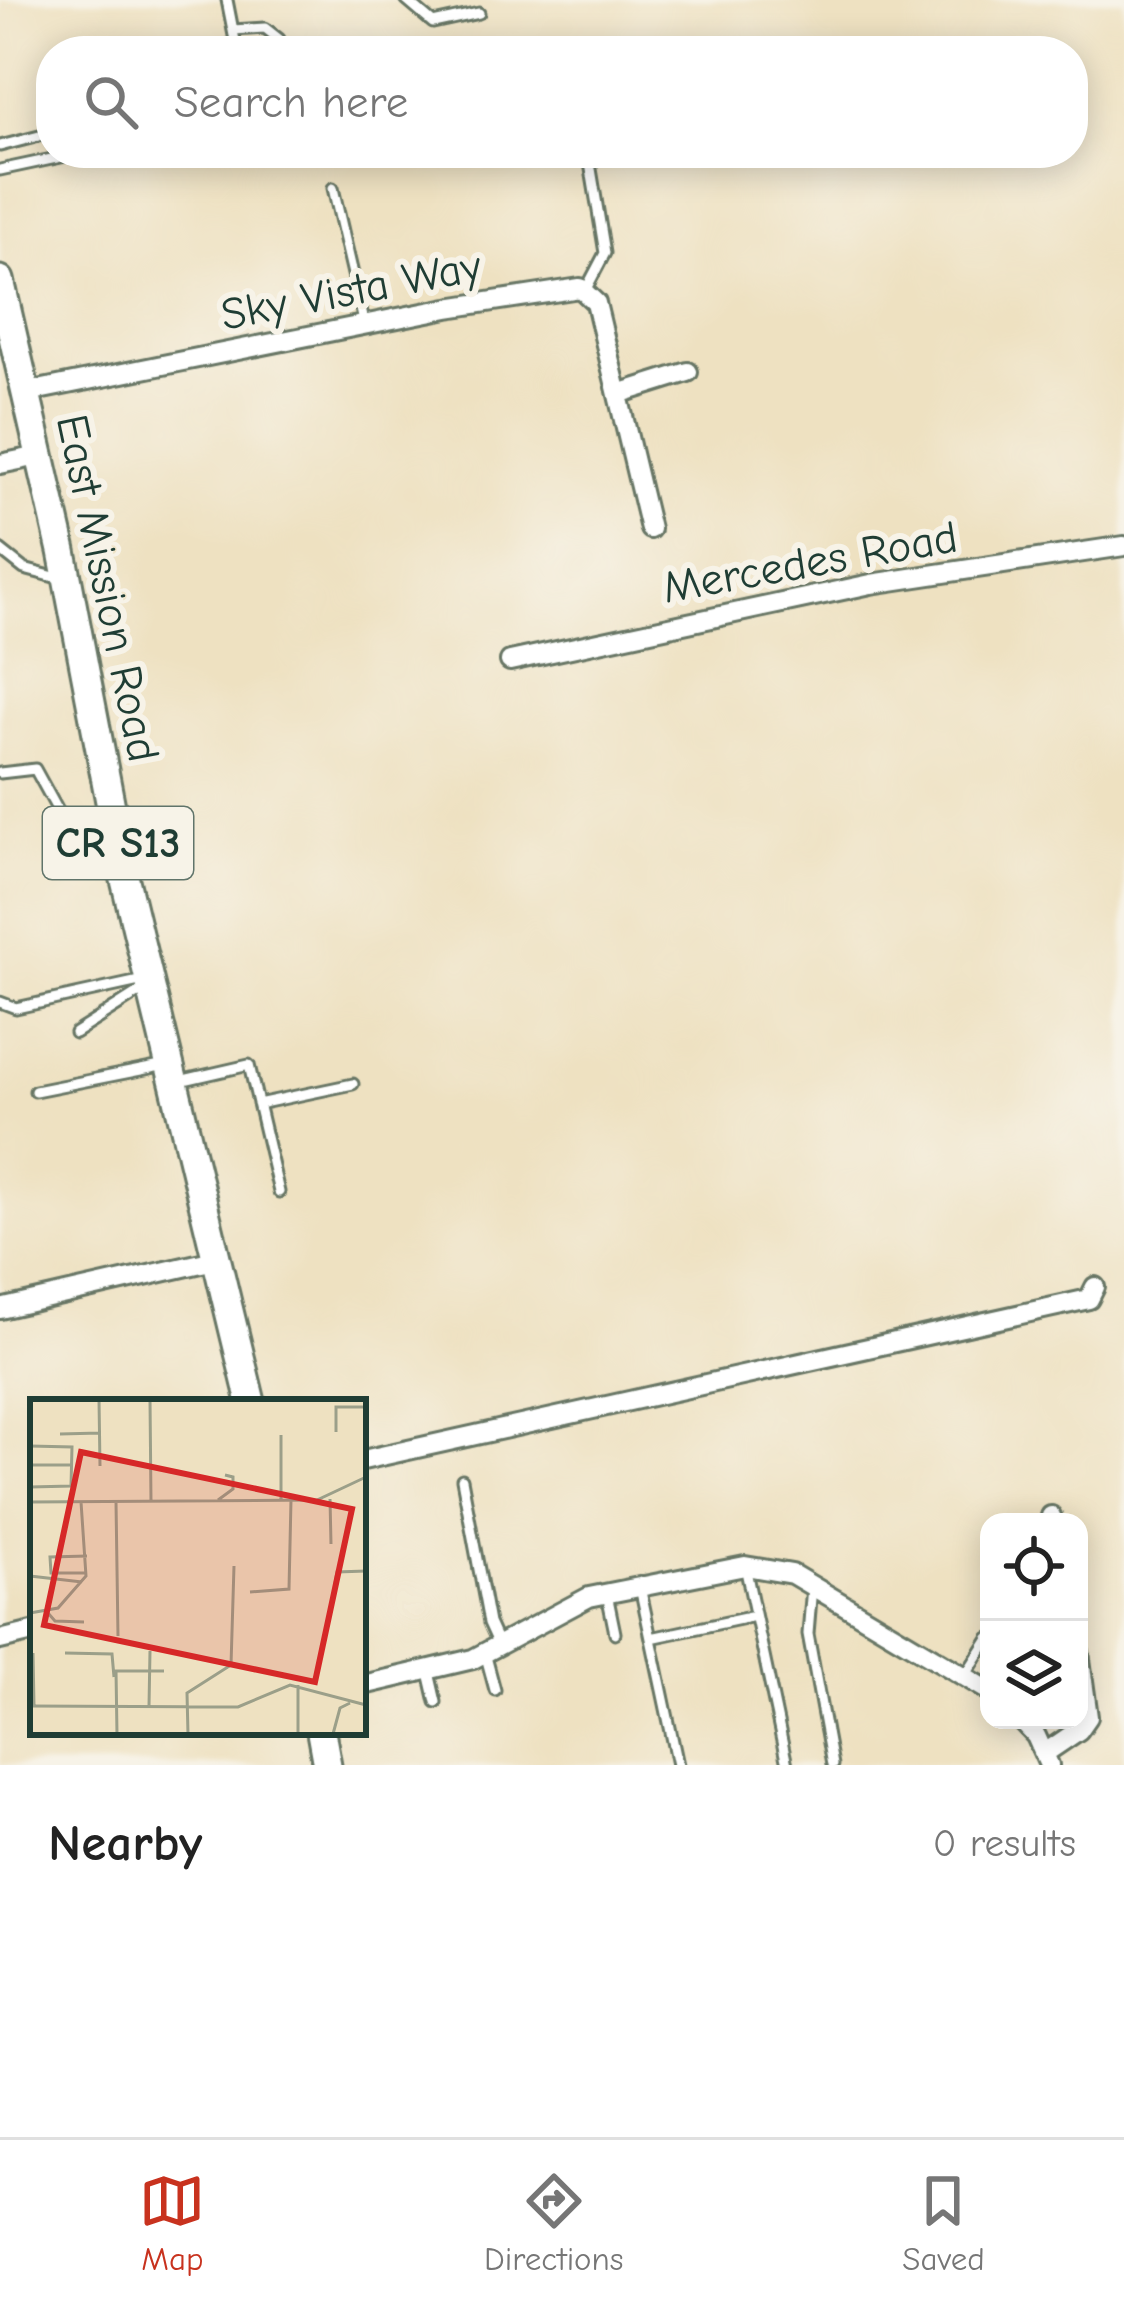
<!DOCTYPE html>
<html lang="en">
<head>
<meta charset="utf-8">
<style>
	:root { --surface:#fff; --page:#f2f2f2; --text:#222; --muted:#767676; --line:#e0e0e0; --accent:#c8321e }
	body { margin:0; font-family:"Comic Neue",sans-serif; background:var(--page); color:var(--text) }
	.controls { position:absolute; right:36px; bottom:36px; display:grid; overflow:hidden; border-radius:24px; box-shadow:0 6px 30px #0003 }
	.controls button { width:108px; height:108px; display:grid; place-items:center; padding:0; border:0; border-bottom:3px solid var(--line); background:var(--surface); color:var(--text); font:60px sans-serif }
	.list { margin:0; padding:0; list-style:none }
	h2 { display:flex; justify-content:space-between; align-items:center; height:156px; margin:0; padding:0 48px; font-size:51px }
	h2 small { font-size:39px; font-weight:400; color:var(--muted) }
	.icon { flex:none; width:66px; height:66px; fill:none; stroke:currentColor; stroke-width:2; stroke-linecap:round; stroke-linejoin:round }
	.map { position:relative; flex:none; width:1124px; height:1765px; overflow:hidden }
	.search { position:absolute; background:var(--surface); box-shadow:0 6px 30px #0003; left:36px; right:36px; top:36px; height:132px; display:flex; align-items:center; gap:30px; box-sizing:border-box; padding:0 42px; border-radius:48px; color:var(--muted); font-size:45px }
	.sheet { height:372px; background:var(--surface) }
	nav { display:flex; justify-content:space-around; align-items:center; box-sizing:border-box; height:168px; border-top:3px solid var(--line); background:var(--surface); font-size:33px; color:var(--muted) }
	nav a { display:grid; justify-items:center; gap:6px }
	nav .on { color:var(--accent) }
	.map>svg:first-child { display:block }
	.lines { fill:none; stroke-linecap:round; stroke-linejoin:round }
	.lane-casing { stroke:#677665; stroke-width:15 }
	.street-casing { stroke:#677665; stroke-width:24 }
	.primary-casing { stroke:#677665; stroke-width:33 }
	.lane { stroke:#fff; stroke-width:9 }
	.street { stroke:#fff; stroke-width:18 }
	.primary { stroke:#fff; stroke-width:27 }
	.labels { text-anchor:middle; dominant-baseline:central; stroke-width:12; stroke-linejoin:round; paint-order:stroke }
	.shield { fill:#f7f3e8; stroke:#60746a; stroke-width:3 }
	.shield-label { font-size:42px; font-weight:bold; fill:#1f3d34 }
	.street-label { font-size:45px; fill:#1f3d34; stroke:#f7f3e8 }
	.inset-road { fill:none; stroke:#9b9f89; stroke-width:3 }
	.view { fill:#d62828; fill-opacity:0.15; stroke:#d62828; stroke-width:6 }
	.inset-edge { fill:none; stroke:#1f3d34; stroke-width:6 }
</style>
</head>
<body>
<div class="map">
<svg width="1124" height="1765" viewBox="0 0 1124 1765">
	<rect width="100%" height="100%" fill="#f7f3e8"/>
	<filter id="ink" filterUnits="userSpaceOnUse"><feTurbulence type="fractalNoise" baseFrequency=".00833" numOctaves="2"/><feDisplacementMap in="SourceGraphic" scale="24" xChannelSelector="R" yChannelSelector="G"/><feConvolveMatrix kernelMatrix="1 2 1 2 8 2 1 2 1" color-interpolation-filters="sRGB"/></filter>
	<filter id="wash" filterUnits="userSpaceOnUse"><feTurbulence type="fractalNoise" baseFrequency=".004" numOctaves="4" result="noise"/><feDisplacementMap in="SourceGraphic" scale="48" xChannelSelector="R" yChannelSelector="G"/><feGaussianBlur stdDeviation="2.7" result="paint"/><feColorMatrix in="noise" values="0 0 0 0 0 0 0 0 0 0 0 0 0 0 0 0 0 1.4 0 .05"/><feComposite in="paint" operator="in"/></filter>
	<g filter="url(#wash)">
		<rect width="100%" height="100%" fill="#eee1c1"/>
	</g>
	<g filter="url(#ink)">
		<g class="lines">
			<defs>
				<path id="lane" d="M227,0L237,51
					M406,0L433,23L479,13
					M233,30L265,28L279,39L282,51
					M106,47V51
					M0,146L51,133
					M0,170L80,153
					M333,188L365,326
					M585,291L605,253L590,163L607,153
					M0,550L24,569L62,579
					M0,773L35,769L74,840L84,848L113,845
					M0,1002L16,1008L144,980
					M75,1033L146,988
					M175,1082L249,1065L279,1192
					M35,1091L166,1065
					M258,1104L353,1084
					M462,1479L489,1623L499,1645
					M745,1566L787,1765
					M812,1586L808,1634L832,1765
					M640,1587L678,1765
					M607,1594L615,1633
					M651,1638L755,1616
					M485,1653L495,1690
					M429,1672L436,1702
					M965,1676L989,1638"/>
				<path id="street" d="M23,393L448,308L580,288L596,303L650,529
					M621,393L688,372
					M0,464L39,456
					M510,661L871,584L1124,546
					M0,1309L219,1259
					M363,1460L1089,1299L1095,1287
					M1051,1516L1053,1522
					M0,1640L33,1632
					M363,1685L473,1659L589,1597L745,1566L792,1574L989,1691
					M1021,1720L1036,1736L1049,1765
					M1045,1753L1079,1730L1088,1717L1079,1652"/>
				<path id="primary" d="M0,280L62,551L125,880L251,1402
					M321,1732L327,1765"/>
			</defs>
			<use href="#lane" class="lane-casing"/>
			<use href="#street" class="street-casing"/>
			<use href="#primary" class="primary-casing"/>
			<use href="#lane" class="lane"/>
			<use href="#street" class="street"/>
			<use href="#primary" class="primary"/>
		</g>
	</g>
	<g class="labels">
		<rect class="shield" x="43" y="807" width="150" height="72" rx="9"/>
		<g class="shield-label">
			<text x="118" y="843">CR S13</text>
		</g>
		<g class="street-label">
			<text transform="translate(351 290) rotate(-11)">Sky Vista Way</text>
			<text transform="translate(810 562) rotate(-10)">Mercedes Road</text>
			<text transform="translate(108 588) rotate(78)">East Mission Road</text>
		</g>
	</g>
	<g transform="translate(30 1399)">
		<rect width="336" height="336" fill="#eee1c1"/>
		<path class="inset-road" d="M69,1L70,67M120,1L121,103M306,33V8H336M30,35L70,34M0,47L42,48L41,87L0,88M0,66H42M300,100L301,145M188,101L203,90V78L195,76M251,101V36M0,103L287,101L336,78M86,103L88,237M57,174H21L20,158L57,157M0,177L52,183M305,184L307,173L336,172M220,193L259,190L261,101M0,214L28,209L56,177L51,103M18,214L25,222L54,223M3,254L4,307M35,254L82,255L84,278M268,286V335M0,307L208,308L260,286L336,306M119,307L120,252M87,335L86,272H134M158,335L157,294L201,266L204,167M303,335L310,309L320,304"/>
		<path class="view" d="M51,53L322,110L285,283L14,226Z"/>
		<rect width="336" height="336" class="inset-edge"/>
	</g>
</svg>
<div class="controls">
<button><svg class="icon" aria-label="locate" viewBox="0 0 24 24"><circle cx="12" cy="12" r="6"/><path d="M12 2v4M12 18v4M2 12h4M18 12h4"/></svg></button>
<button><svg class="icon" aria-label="layers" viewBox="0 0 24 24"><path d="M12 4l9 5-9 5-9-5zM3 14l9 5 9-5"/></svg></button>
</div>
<div class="search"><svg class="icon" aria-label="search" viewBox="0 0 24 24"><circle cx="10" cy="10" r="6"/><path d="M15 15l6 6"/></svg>Search here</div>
</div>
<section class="sheet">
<h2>Nearby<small>0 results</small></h2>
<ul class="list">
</ul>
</section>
<nav>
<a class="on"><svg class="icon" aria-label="map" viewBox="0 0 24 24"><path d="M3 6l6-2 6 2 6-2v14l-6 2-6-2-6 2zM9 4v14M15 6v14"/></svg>Map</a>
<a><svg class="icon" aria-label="directions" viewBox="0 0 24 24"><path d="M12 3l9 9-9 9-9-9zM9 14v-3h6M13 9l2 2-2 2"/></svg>Directions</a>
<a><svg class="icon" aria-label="saved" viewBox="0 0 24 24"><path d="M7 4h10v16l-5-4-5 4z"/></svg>Saved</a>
</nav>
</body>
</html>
